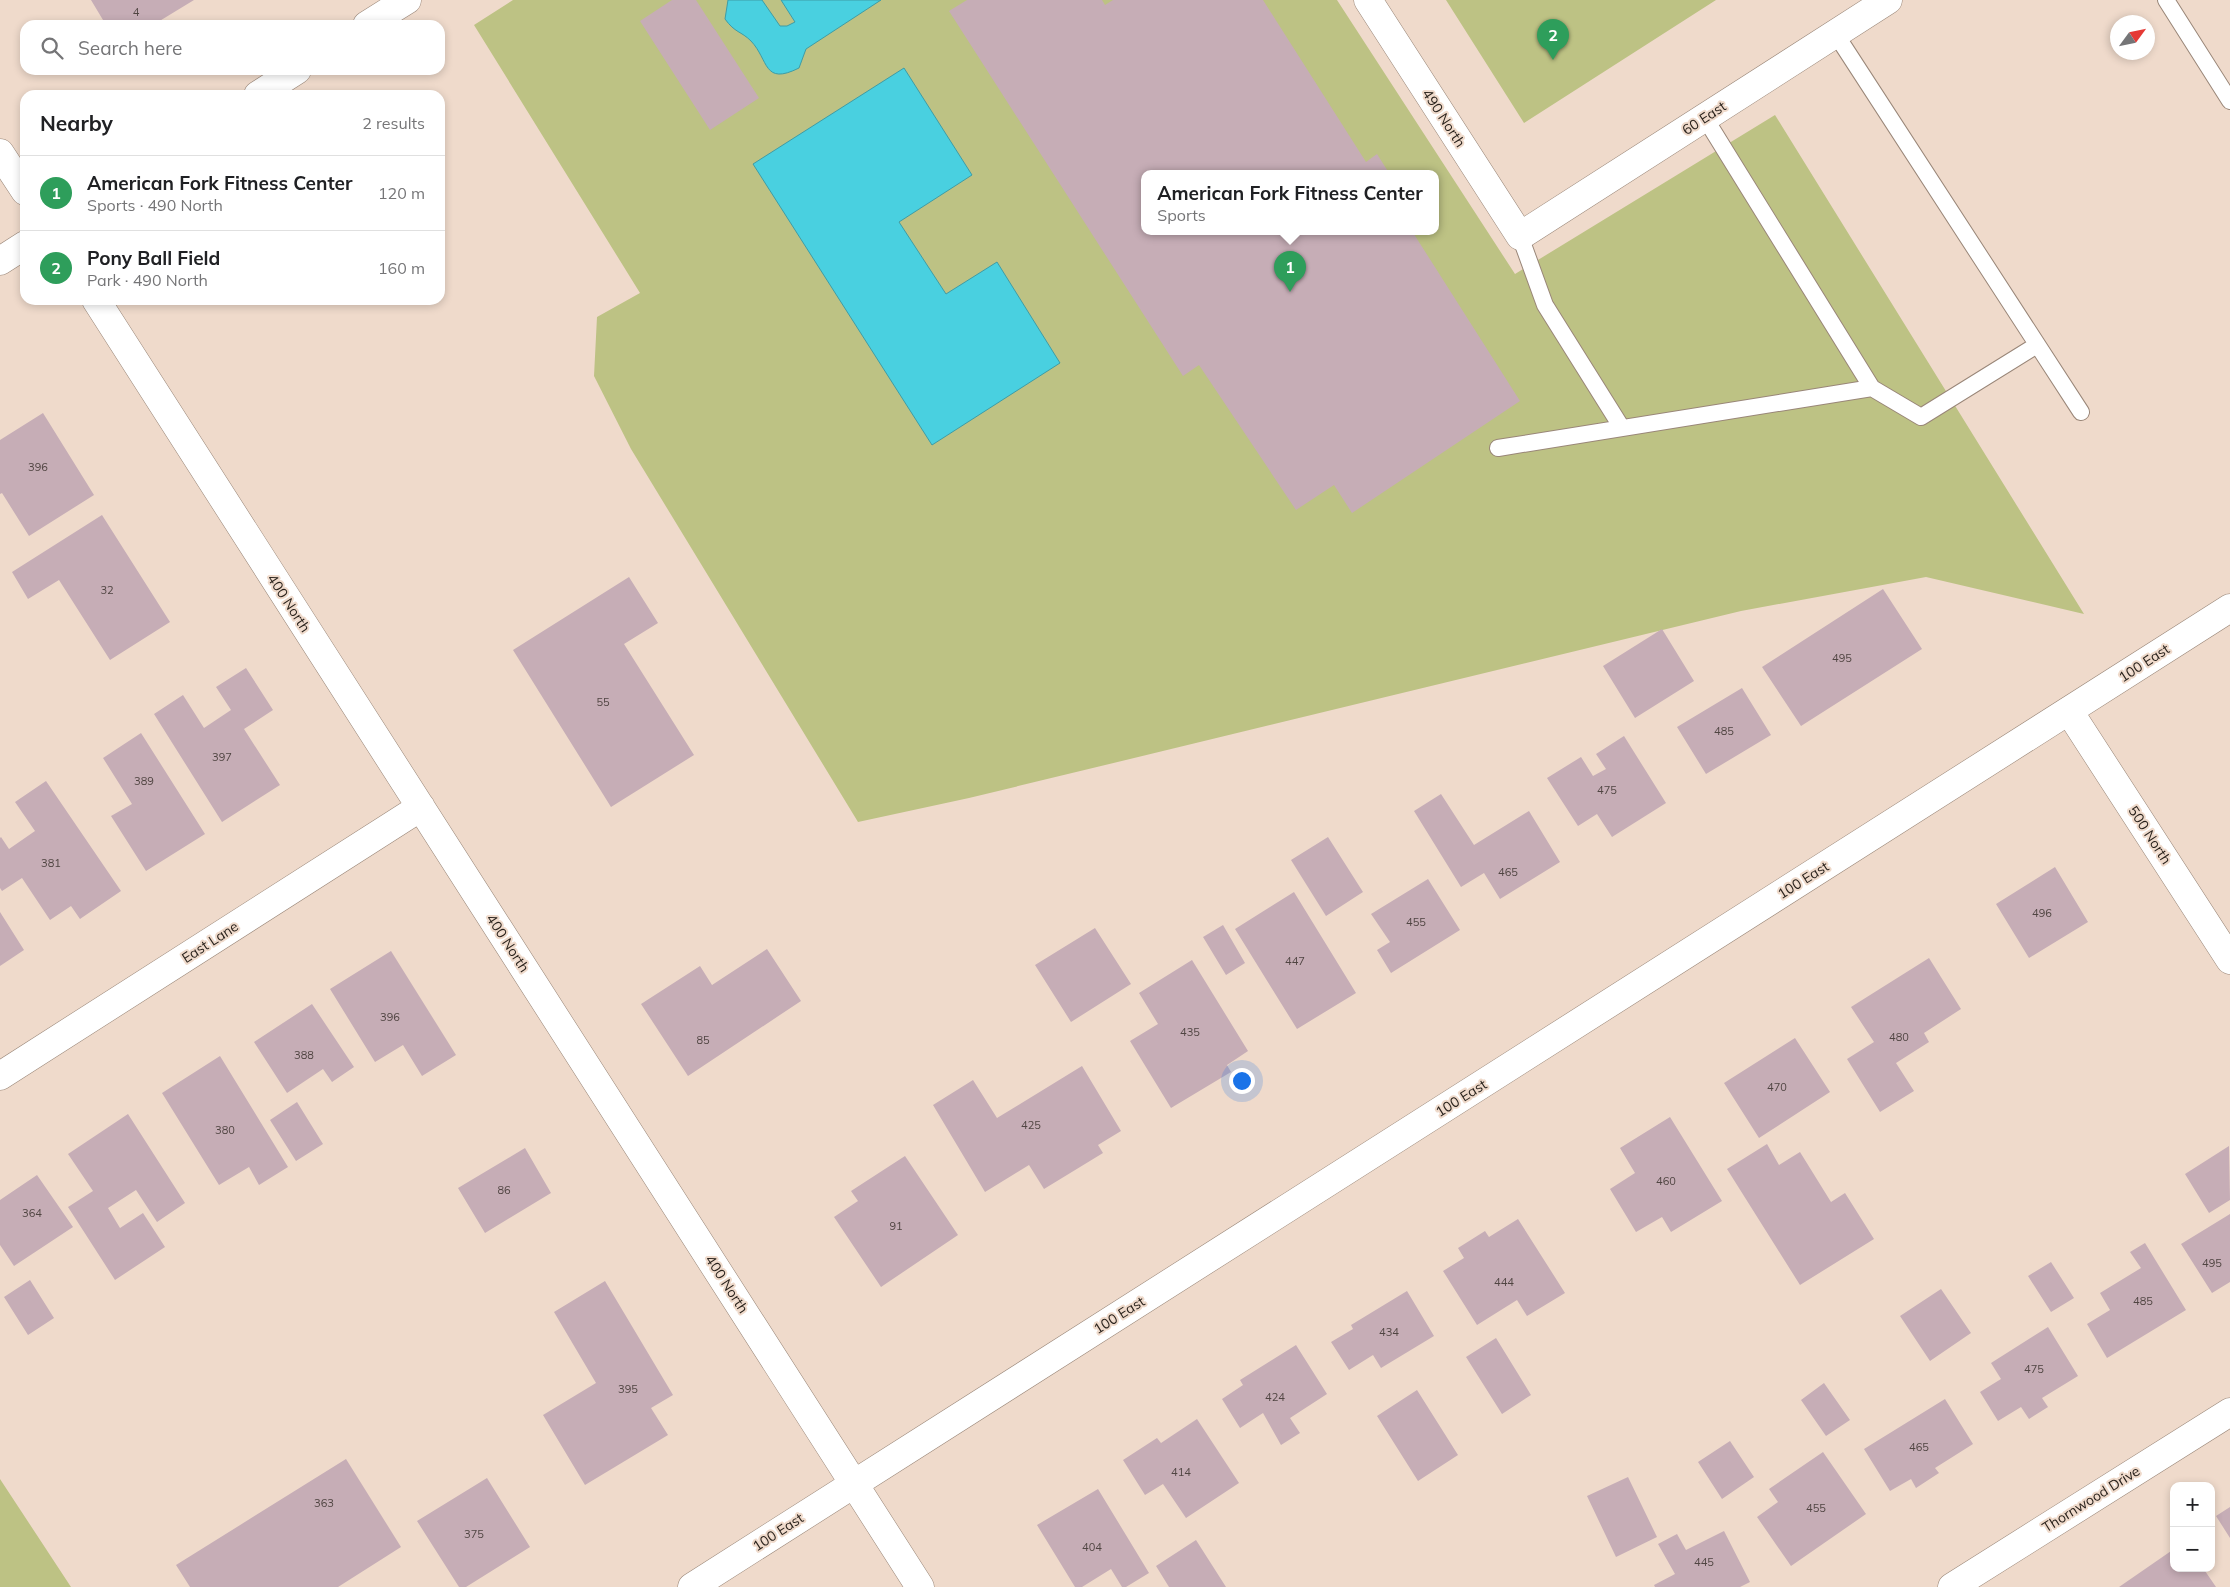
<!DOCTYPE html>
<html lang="en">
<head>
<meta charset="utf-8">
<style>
	:root { --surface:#fff; --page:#f6f6f6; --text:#202124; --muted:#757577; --line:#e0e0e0; --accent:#1a73e8 }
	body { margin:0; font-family:Mulish,sans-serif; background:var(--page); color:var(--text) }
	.controls { position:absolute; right:15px; bottom:15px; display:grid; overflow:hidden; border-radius:10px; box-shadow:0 2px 8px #0003 }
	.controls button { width:45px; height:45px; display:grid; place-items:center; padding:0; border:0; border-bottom:1px solid var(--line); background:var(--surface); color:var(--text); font:25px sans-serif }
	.compass { position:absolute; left:2110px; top:15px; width:45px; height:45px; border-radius:50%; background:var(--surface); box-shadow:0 2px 8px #0003; rotate:57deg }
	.you { position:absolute; left:1241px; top:1080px; width:18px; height:18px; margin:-12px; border:4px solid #fff; border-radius:50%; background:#1a73e8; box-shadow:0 0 0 8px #1a73e833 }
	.badge { display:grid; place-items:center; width:32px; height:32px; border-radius:50%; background:var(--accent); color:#fff; font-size:16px; font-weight:700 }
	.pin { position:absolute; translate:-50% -41px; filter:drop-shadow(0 1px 2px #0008) }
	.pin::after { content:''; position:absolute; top:26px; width:18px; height:15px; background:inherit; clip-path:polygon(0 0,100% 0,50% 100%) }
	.popup { position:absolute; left:1141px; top:170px; width:298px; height:65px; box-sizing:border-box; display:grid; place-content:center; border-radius:10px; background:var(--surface); filter:drop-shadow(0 1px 4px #0005); font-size:16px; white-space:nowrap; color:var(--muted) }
	.popup b { font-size:19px; color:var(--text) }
	.popup::after { content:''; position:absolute; left:50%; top:100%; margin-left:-10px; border:10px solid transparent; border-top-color:var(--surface) }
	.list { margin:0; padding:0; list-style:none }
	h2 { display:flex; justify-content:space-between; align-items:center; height:65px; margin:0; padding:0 20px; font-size:21px }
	h2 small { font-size:16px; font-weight:400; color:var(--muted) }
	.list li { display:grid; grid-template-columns:32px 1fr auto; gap:15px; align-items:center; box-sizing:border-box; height:75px; padding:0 20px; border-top:1px solid var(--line) }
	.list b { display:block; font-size:19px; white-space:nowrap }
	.list p { margin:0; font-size:16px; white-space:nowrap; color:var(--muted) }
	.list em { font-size:16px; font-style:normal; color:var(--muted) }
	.icon { flex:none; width:28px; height:28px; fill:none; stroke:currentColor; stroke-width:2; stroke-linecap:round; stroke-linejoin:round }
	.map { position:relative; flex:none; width:2230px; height:1587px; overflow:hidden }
	.search { position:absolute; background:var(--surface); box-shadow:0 2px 8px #0003; left:20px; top:20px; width:425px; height:55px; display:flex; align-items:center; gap:12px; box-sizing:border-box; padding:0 18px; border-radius:15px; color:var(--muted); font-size:19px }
	.panel { position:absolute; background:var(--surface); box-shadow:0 2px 8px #0003; left:20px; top:90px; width:425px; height:215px; border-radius:15px }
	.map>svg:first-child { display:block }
	.green { fill:#bdc284; fill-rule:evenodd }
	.water { fill:#49d0e0; stroke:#3f9ca5 }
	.building { fill:#c6adb6 }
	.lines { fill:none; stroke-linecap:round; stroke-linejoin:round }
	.service-casing { stroke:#998678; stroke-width:18 }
	.minor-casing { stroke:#998678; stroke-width:29 }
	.tertiary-casing { stroke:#998678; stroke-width:29 }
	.secondary-casing { stroke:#998678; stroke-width:29 }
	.service { stroke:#fff; stroke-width:16 }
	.minor { stroke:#fff; stroke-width:28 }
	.tertiary { stroke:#fff; stroke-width:28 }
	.secondary { stroke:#fff; stroke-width:28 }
	.labels { text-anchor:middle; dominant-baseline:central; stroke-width:4; stroke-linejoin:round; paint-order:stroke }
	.number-label { font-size:11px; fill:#504542 }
	.street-label { font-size:14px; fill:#29221c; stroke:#efdacb }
</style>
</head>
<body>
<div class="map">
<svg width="2230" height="1587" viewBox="0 0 2230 1587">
	<rect width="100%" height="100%" fill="#efdacb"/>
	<path class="green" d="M513,0H1337L1515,274L1775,115L2084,614L1926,577L1741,611L969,798L858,822L631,449L594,376L597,317L640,293L474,25ZM1145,173H1435V231H1145Z
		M1446,0H1716L1524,123Z
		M0,1479L71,1587H0Z"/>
	<path class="water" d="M728,0H762L780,26H787L795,22L781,0H881L806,49L799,68C763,86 769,60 751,41C741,31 735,33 725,19Z
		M904,68L972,175L899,222L946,294L997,262L1060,363L932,445L753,164Z"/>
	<path class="building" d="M91,0H194L153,25H106Z
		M672,0H696L759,98L710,130L640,21Z
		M967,0H1102L1105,5L1113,0H1263L1366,162L1377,154L1389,173H1145V231H1412L1520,401L1352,513L1334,485L1296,510L1199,365L1183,376L949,11Z
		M43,413L94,495L29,536L2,493L0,494V440Z
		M102,515L170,622L110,660L59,580L28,599L12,572Z
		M629,577L658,623L624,644L694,755L611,807L513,650Z
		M1883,589L1922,649L1801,726L1762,667Z
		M1662,629L1694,681L1635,718L1603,666Z
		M246,668L273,710L244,729L280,785L222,822L154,714L183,695L204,728L231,710L216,687Z
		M1742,688L1771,735L1706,774L1677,727Z
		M141,733L205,834L146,871L111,816L132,804L103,758Z
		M1624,736L1666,803L1612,837L1597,814L1578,826L1547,778L1581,757L1593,776L1606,769L1596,754Z
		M46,781L121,891L80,919L71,906L50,920L22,878L2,891L0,888V838L1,837L9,849L35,831L15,802Z
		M1441,794L1474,845L1529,811L1560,862L1500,899L1484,873L1461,887L1414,811Z
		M1328,837L1363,892L1326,916L1291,860Z
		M2055,867L2088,922L2029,958L1996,904Z
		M1428,879L1460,930L1391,973L1377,950L1390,942L1371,914Z
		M1294,892L1356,993L1297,1029L1235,929Z
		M0,912L24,950L0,966Z
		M1223,925L1245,963L1226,975L1203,937Z
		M1095,928L1131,984L1071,1022L1035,965Z
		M767,949L801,1001L688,1076L641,1004L700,966L712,985Z
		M391,951L456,1055L422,1076L403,1045L375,1062L330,989Z
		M1929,958L1961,1009L1924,1033L1929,1042L1896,1063L1914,1091L1880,1112L1847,1059L1874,1042L1851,1007Z
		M1192,960L1248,1051L1227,1065L1231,1072L1171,1108L1130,1041L1158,1024L1139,993Z
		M312,1004L354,1067L332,1082L323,1069L287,1093L254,1042Z
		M1795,1038L1830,1092L1759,1138L1724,1083Z
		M220,1056L288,1167L259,1185L249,1167L219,1185L162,1093Z
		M1082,1066L1121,1131L1098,1145L1103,1153L1044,1189L1029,1165L985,1192L933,1105L973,1080L997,1118Z
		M297,1102L323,1144L296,1161L270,1120Z
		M128,1114L185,1203L157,1222L136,1190L108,1208L120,1228L143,1213L165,1247L115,1280L68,1207L93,1191L68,1154Z
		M1670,1117L1722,1201L1671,1232L1662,1217L1636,1232L1610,1189L1635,1173L1620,1148Z
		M1767,1144L1779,1165L1800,1152L1831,1202L1845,1193L1874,1239L1800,1285L1727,1169Z
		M2229,1146L2230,1200L2209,1213L2185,1174Z
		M525,1148L551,1193L485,1233L458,1188Z
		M905,1156L958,1235L881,1287L834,1217L858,1201L851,1191Z
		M37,1175L73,1227L14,1266L0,1245V1200Z
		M2230,1214V1282L2212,1293L2181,1244Z
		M1518,1219L1565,1293L1527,1316L1517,1300L1477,1325L1443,1271L1464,1258L1458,1248L1485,1231L1489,1237Z
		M2145,1243L2186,1310L2107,1358L2087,1324L2110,1310L2100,1293L2141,1268L2130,1252Z
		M2051,1262L2074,1298L2051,1312L2028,1276Z
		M30,1280L54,1318L28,1335L4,1297Z
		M605,1281L673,1395L651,1408L668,1435L585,1485L543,1415L596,1383L554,1312Z
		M1941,1289L1971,1333L1930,1361L1900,1316Z
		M1407,1291L1434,1336L1381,1368L1373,1355L1349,1370L1331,1342L1353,1329L1351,1325Z
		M2048,1327L2078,1376L2042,1398L2048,1407L2029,1419L2021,1407L1998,1421L1980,1392L2001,1379L1991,1363Z
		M1496,1338L1531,1395L1502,1414L1466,1357Z
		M1296,1345L1327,1394L1290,1418L1300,1433L1281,1445L1263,1413L1240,1428L1222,1399L1243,1385L1240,1380Z
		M1824,1383L1850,1420L1826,1436L1801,1400Z
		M1417,1390L1458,1455L1418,1481L1377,1416Z
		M1945,1399L1973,1444L1935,1468L1939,1473L1916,1488L1911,1479L1890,1491L1864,1449Z
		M1197,1419L1239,1483L1186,1518L1163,1484L1145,1495L1123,1460L1157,1438L1161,1443Z
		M1730,1441L1754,1477L1722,1499L1698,1462Z
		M1823,1452L1866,1514L1791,1566L1757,1517L1778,1502L1769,1489Z
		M346,1459L401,1547L338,1587H190L176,1565Z
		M1628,1477L1657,1537L1616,1557L1587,1496Z
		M487,1478L530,1547L466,1587H459L417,1521Z
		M1098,1489L1149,1573L1126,1587H1122L1111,1569L1082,1587H1075L1037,1525Z
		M2230,1507V1538L2216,1516Z
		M1724,1531L1750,1582L1740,1587H1655L1654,1585L1675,1574L1658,1544L1677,1534L1686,1550Z
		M1196,1540L1226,1587H1169L1156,1566Z
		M2174,1549V1568H2203L2216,1587H2119Z"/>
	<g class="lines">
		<defs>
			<path id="service" d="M2166,0L2230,101
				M1835,33L2081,412
				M1520,236L1545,305L1622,428
				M1872,388L1921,417L2037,345
				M1498,448L1872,388L1705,118"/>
			<path id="minor" d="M1368,0L1520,236L1888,0
				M0,153L25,191
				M96,300L920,1587
				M2069,711L2230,960
				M0,1076L421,807
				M1952,1587L2230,1412"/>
			<path id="tertiary" d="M367,25L407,0
				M258,95L297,70
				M0,261L25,245"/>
			<path id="secondary" d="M692,1587L2230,608"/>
		</defs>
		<use href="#service" class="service-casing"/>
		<use href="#minor" class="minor-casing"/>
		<use href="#tertiary" class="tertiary-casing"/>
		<use href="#secondary" class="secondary-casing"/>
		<use href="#service" class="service"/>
		<use href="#minor" class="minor"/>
		<use href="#tertiary" class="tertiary"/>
		<use href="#secondary" class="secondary"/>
	</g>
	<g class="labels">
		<g class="number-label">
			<text x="136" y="12">4</text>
			<text x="38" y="467">396</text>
			<text x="107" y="590">32</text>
			<text x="1842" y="658">495</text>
			<text x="603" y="702">55</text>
			<text x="1724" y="731">485</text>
			<text x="222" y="757">397</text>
			<text x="144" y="781">389</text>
			<text x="1607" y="790">475</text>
			<text x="51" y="863">381</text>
			<text x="1508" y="872">465</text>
			<text x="2042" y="913">496</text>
			<text x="1416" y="922">455</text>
			<text x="1295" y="961">447</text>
			<text x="390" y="1017">396</text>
			<text x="1190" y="1032">435</text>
			<text x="1899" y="1037">480</text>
			<text x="703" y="1040">85</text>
			<text x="304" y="1055">388</text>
			<text x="1777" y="1087">470</text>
			<text x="1031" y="1125">425</text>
			<text x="225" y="1130">380</text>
			<text x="1666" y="1181">460</text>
			<text x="504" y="1190">86</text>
			<text x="32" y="1213">364</text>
			<text x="896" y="1226">91</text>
			<text x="2212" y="1263">495</text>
			<text x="1504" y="1282">444</text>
			<text x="2143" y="1301">485</text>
			<text x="1389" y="1332">434</text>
			<text x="2034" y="1369">475</text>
			<text x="628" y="1389">395</text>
			<text x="1275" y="1397">424</text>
			<text x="1919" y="1447">465</text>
			<text x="1181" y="1472">414</text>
			<text x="324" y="1503">363</text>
			<text x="1816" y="1508">455</text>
			<text x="474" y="1534">375</text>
			<text x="1092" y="1547">404</text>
			<text x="1704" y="1562">445</text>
		</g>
		<g class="street-label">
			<text transform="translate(1444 118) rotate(57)">490 North</text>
			<text transform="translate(1704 118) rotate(-33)">60 East</text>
			<text transform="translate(289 603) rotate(57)">400 North</text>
			<text transform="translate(2144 663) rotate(-33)">100 East</text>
			<text transform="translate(2150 835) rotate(57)">500 North</text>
			<text transform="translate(1803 880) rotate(-32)">100 East</text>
			<text transform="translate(210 942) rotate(-33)">East Lane</text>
			<text transform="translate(508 943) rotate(57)">400 North</text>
			<text transform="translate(1461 1098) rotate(-32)">100 East</text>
			<text transform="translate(727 1284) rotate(57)">400 North</text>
			<text transform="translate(1119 1315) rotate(-32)">100 East</text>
			<text transform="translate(2091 1499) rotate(-32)">Thornwood Drive</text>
			<text transform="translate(778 1532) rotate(-33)">100 East</text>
		</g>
	</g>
</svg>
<div class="controls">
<button>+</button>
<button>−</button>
</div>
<svg class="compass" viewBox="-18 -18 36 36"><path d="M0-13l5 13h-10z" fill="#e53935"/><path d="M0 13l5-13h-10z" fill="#757577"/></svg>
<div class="you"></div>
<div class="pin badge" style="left:1290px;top:292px;background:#2e9e5b">1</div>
<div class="popup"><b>American Fork Fitness Center</b>Sports</div>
<div class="pin badge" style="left:1553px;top:60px;background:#2e9e5b">2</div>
<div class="search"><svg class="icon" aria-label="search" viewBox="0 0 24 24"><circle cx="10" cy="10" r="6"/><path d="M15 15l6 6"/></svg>Search here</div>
<section class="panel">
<h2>Nearby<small>2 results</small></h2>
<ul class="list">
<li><span class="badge" style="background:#2e9e5b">1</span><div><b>American Fork Fitness Center</b><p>Sports · 490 North</p></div><em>120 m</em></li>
<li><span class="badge" style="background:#2e9e5b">2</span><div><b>Pony Ball Field</b><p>Park · 490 North</p></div><em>160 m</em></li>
</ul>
</section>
</div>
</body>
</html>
